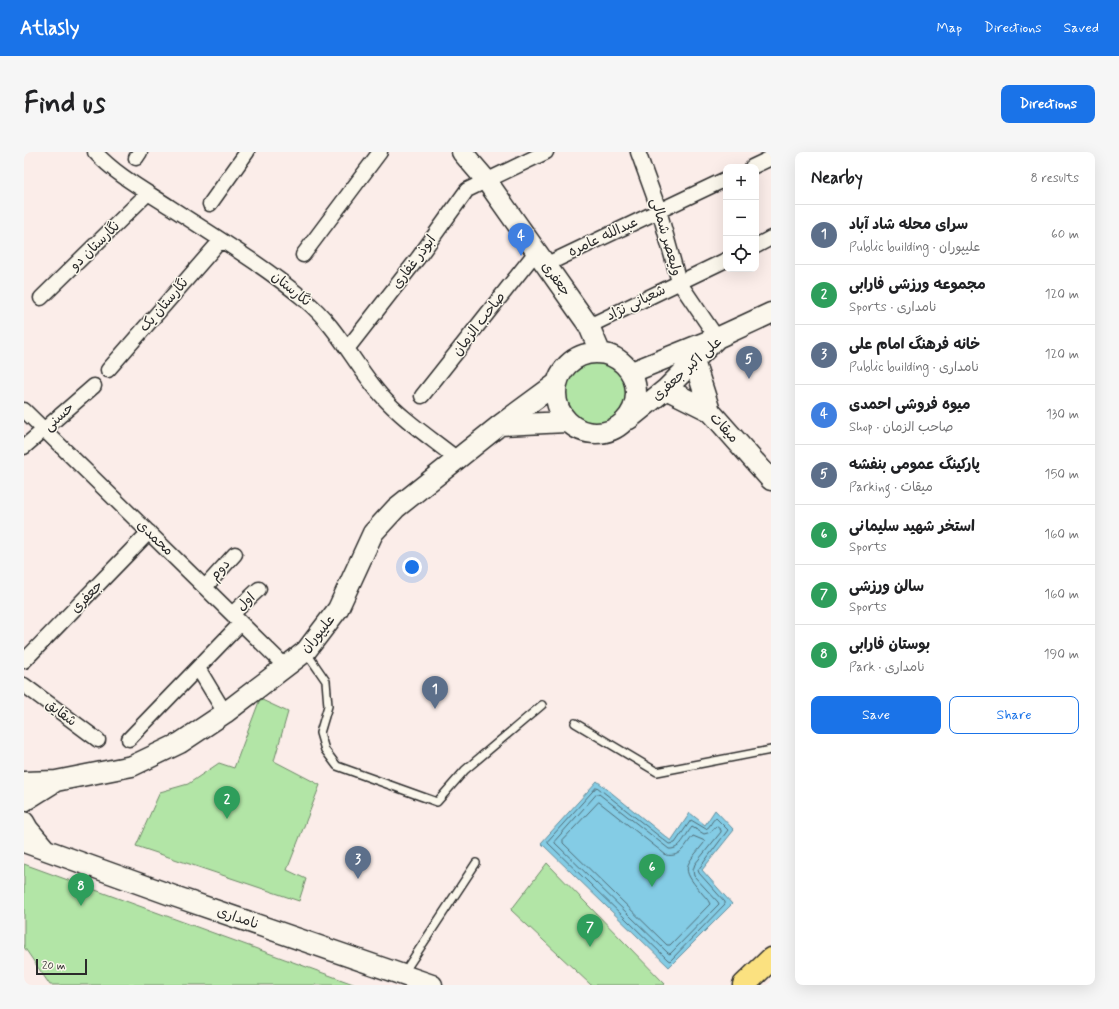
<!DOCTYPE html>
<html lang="en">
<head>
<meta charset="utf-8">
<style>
	:root { --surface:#fff; --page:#f6f6f6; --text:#202124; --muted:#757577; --line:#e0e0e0; --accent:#1a73e8 }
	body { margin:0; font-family:Mynerve,"Playpen Sans Arabic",sans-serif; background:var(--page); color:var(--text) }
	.controls { position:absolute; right:12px; top:12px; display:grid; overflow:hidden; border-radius:8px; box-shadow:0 4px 16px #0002 }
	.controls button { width:36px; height:36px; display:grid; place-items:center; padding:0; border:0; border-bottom:1px solid var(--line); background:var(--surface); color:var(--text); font:20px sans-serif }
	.scale { position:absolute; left:12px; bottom:10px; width:51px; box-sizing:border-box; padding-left:4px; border:2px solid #2b2b2b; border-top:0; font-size:11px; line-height:14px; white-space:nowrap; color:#2b2b2b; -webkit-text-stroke:3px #fbf7ec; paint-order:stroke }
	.you { position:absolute; left:388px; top:415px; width:14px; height:14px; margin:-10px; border:3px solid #fff; border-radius:50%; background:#1a73e8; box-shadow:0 0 0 6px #1a73e833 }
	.badge { display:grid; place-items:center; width:26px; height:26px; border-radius:50%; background:var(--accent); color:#fff; font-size:13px; font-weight:700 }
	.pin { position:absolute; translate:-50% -33px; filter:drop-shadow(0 1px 2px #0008) }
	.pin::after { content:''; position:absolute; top:21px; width:14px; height:12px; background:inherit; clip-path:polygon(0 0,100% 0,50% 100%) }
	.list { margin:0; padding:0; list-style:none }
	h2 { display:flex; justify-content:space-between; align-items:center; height:52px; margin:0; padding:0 16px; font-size:17px }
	h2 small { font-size:13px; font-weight:400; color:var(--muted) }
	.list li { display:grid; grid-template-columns:26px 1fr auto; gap:12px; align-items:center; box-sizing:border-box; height:60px; padding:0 16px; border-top:1px solid var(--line) }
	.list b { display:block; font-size:15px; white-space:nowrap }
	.list p { margin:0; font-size:13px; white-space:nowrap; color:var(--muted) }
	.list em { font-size:13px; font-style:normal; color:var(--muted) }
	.actions { display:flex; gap:8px; padding:12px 16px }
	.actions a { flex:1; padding:9px 0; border:1px solid var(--accent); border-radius:8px; text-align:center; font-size:14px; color:var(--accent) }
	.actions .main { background:var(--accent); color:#fff }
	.icon { flex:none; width:22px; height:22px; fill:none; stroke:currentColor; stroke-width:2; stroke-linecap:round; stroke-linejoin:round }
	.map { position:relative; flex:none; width:747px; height:833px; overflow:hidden; border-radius:8px }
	header { display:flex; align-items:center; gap:24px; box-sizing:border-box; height:56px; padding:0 20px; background:var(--accent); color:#fff }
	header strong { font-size:19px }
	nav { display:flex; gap:22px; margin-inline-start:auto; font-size:14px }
	.intro { display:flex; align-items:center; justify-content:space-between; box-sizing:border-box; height:96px; padding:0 24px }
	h1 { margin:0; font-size:28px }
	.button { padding:10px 18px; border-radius:8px; background:var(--accent); color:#fff; font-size:14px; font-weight:700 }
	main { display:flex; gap:24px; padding:0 24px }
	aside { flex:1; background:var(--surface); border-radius:8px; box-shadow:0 4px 16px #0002 }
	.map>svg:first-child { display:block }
	.green { fill:#b2e5a6; stroke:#6e8868 }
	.water { fill:#84cce5; stroke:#608c9b }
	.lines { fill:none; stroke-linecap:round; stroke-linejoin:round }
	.shore { stroke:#4f6b75; stroke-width:1 }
	.lane-casing { stroke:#2b2b2b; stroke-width:10 }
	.street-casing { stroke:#2b2b2b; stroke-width:17 }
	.secondary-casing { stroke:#2b2b2b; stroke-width:23 }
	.primary-casing { stroke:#2b2b2b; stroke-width:25 }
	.lane { stroke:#fbf7ec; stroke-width:7 }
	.street { stroke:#fbf7ec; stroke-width:14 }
	.secondary { stroke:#fbf7ec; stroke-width:20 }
	.primary { stroke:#fbe180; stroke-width:22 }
	.labels { text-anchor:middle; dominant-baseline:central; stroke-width:3; stroke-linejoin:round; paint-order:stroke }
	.street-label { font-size:14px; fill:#2b2b2b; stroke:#fbf7ec }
</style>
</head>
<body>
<header>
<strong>Atlasly</strong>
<nav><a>Map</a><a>Directions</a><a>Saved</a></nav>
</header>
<div class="intro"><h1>Find us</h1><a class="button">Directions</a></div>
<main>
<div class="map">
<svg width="747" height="833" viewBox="0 0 747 833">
	<rect width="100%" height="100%" fill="#fbede9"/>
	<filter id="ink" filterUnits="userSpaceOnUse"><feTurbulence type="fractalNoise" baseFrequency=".025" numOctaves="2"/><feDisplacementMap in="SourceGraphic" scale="8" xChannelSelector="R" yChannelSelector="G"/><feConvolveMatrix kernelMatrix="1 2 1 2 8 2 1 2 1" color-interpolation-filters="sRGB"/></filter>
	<g filter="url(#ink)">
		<path class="green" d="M540 240a31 31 0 1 1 62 0a31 31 0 1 1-62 0Z
			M236,547L264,560L250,609L296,633L263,718L282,727L275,749L112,694L136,640L164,632L195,611L210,616Z
			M523,711L641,832L640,833H567L487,758Z
			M0,712L332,833H26L0,795Z"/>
		<path class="water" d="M573,629L647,689L666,661L681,673L691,658L710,678L678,718L708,752L645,815L517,691Z"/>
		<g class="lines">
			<path class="shore" d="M573,635L645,692L651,691L667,668L682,677C687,675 687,668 692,666L704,678L674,718L675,721L701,750V752L646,809L644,808L524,691V689Z
				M573,642H575L645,697C657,698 661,683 668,675L680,682L687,680L692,674L697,678V680L671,712L669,718L670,724L694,750L695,752L646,802L644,801L531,691V689Z
				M575,650L642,703C657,706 661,693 669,684L681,689L680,691C662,714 655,715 677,740C680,744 684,747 686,752L646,793H643L539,691V688Z"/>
			<defs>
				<path id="lane" d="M282,500L302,529L304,554L296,581L301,598L313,614L413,650L441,618L518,553
					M551,571L633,620L747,598
					M379,822L452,711"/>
				<path id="street" d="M71,0C92,23 120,38 146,55C192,85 239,113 281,148C313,174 330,212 357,243C378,267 408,287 433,307
					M614,0L635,58L655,130L693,186
					M112,6L116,0
					M728,15L747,6
					M186,52L223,0
					M732,94L747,86
					M279,103L356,0
					M521,113L702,27
					M17,146L124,41
					M565,174L702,108
					M323,197L394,106L443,38L522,0
					M84,218L197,88
					M398,244L512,100
					M0,258L262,515
					M0,295L70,234
					M181,435L211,402
					M208,462L235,437
					M0,509L125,380
					M174,516L201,561
					M0,533L74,588
					M105,587L217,471"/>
				<path id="secondary" d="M438,0L462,28L565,174L576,200
					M532 241a40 40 0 1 1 80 0a40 40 0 1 1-80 0Z
					M670,209L686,259
					M608,220L687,188
					M642,237L686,259L747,328
					M605,267L642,237L693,186L747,161
					M476,273L543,270
					M0,630L32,629L108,614L156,591L201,561L282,499L314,457L349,381L372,356L476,273L533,231
					M0,649L32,629
					M0,670L4,677L21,697
					M0,690L147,743L408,833"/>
				<path id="primary" d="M720,833L747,807"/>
			</defs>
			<use href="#lane" class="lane-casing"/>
			<use href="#street" class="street-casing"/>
			<use href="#secondary" class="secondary-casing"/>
			<use href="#primary" class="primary-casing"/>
			<use href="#lane" class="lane"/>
			<use href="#street" class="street"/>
			<use href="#secondary" class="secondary"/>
			<use href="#primary" class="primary"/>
		</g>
	</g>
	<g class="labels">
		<g class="street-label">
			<text transform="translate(579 85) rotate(-25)">عبدالله عامره</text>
			<text transform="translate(642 85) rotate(74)">ولیعصر شمالی</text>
			<text transform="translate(71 94) rotate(-44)">نگارستان دو</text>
			<text transform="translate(390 110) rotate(-53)">ابوذر غفاری</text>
			<text transform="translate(532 127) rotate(54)">جعفری</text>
			<text transform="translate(267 137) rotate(39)">نگارستان</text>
			<text transform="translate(612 151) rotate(-26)">شعبانی نژاد</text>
			<text transform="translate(140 153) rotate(-49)">نگارستان یک</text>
			<text transform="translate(455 172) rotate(-52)">صاحب الزمان</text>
			<text transform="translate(663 217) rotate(-42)">علی اکبر جعفری</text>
			<text transform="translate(35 265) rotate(-41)">حسنی</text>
			<text transform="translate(700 276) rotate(47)">میقات</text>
			<text transform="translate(131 386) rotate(44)">محمدی</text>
			<text transform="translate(196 418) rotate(-47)">دوم</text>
			<text transform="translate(63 445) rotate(-46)">جعفری</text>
			<text transform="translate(222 450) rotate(-43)">اول</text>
			<text transform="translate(294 482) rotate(-50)">علیپوران</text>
			<text transform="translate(37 561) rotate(37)">شقایق</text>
			<text transform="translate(214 766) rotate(19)">نامداری</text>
		</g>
	</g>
</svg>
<div class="controls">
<button>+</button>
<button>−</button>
<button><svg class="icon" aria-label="locate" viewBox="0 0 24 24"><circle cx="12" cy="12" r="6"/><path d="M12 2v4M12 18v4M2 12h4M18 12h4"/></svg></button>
</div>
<div class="scale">20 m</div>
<div class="you"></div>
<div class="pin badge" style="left:411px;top:557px;background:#5c6f8a">1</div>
<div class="pin badge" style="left:203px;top:667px;background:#2e9e5b">2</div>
<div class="pin badge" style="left:334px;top:727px;background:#5c6f8a">3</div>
<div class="pin badge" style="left:497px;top:104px;background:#3f7fe0">4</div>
<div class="pin badge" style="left:725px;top:227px;background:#5c6f8a">5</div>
<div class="pin badge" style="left:628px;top:735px;background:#2e9e5b">6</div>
<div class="pin badge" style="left:566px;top:795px;background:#2e9e5b">7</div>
<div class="pin badge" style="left:57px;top:754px;background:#2e9e5b">8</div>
</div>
<aside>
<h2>Nearby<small>8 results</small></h2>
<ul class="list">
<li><span class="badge" style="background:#5c6f8a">1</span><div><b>سرای محله شاد آباد</b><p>Public building · علیپوران</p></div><em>60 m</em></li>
<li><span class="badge" style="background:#2e9e5b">2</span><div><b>مجموعه ورزشی فارابی</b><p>Sports · نامداری</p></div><em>120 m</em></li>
<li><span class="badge" style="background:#5c6f8a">3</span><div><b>خانه فرهنگ امام علی</b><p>Public building · نامداری</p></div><em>120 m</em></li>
<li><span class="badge" style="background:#3f7fe0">4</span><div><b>میوه فروشی احمدی</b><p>Shop · صاحب الزمان</p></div><em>130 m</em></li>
<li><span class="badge" style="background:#5c6f8a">5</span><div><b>پارکینگ عمومی بنفشه</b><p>Parking · میقات</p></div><em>150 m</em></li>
<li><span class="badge" style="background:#2e9e5b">6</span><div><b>استخر شهید سلیمانی</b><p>Sports</p></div><em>160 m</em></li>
<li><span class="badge" style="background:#2e9e5b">7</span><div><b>سالن ورزشی</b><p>Sports</p></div><em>160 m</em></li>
<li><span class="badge" style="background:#2e9e5b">8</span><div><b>بوستان فارابی</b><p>Park · نامداری</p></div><em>190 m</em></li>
</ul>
<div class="actions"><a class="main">Save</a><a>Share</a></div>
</aside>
</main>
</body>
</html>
